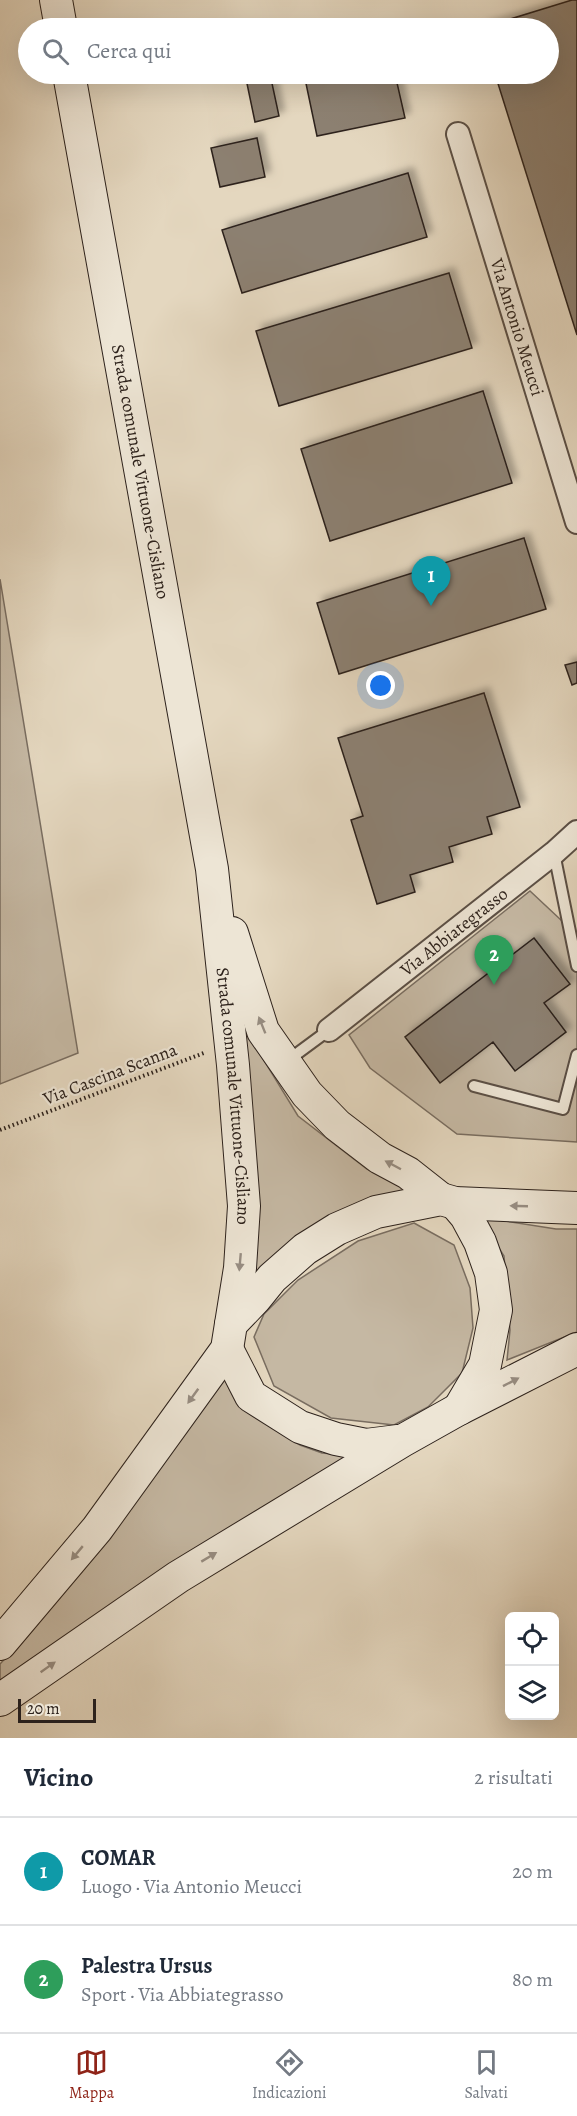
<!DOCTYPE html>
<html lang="it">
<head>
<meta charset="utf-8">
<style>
	:root { --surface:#fff; --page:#f2f2f3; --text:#1f2937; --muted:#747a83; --line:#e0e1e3; --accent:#8f2418 }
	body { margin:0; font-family:Alegreya,serif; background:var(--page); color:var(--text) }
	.controls { position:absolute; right:18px; bottom:18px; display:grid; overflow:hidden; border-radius:9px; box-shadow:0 6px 24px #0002 }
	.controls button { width:54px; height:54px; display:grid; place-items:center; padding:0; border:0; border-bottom:2px solid var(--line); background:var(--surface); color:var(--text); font:30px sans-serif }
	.scale { position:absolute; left:18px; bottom:15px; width:78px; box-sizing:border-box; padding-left:6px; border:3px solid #2d221c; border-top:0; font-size:16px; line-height:21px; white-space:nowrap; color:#2d221c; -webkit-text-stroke:4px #ede5d5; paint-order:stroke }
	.you { position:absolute; left:381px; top:686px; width:21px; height:21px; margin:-15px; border:4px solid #fff; border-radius:50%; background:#1a73e8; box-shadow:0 0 0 9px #1a73e833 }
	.badge { display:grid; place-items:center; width:39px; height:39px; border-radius:50%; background:var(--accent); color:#fff; font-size:20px; font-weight:700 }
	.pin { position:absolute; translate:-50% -50px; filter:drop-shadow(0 2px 3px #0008) }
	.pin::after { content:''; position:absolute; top:32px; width:21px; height:18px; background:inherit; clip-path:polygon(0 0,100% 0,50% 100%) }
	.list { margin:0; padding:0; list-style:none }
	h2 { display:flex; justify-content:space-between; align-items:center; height:78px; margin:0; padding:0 24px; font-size:26px }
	h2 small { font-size:20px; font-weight:400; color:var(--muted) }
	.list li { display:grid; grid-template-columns:39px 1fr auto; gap:18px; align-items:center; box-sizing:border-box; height:108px; padding:0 24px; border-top:2px solid var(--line) }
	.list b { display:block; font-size:22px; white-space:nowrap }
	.list p { margin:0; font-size:20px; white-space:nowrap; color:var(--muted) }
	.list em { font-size:20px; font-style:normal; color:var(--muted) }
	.icon { flex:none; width:33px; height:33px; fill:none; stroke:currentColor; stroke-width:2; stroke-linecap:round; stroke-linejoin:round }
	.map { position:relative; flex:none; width:577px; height:1738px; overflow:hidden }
	.search { position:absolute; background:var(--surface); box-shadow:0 6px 24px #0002; left:18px; right:18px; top:18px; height:66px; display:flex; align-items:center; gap:15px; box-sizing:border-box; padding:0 21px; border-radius:33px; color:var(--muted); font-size:22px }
	.sheet { height:294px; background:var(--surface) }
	nav { display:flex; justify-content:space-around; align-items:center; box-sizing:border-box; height:84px; border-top:2px solid var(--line); background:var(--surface); font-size:16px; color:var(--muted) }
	nav a { display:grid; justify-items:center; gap:3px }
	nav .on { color:var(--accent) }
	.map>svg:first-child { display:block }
	.green { fill:#c5b8a3; stroke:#796d60; stroke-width:1.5 }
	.building { fill:#8c8071; stroke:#2d221c; stroke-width:1.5; filter:url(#shadow) }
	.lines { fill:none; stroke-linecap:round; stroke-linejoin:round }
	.service-casing { stroke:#5b4f45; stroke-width:14 }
	.minor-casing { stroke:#5b4f45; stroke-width:26 }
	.secondary-casing { stroke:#2d221c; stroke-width:34 }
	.path { stroke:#2d221c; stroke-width:4; stroke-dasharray:1.5 3; stroke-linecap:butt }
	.service { stroke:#ede5d5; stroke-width:10 }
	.minor { stroke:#ede5d5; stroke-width:22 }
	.secondary { stroke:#ede5d5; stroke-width:32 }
	.oneway { fill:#978d82 }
	.labels { text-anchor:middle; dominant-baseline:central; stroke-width:4.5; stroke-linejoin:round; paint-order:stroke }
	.street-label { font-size:18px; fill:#2d221c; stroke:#ede5d5 }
</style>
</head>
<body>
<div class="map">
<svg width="577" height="1738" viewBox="0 0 577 1738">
	<defs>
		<filter id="shadow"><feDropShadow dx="5.5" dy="-5.5" stdDeviation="3" flood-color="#0004"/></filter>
	</defs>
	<rect width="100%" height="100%" fill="#e4d7bf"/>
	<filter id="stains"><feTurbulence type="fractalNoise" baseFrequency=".00333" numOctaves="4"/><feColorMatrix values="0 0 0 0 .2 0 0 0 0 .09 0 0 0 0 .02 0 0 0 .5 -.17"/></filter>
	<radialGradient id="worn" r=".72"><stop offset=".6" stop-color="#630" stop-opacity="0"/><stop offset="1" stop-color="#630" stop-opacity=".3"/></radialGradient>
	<path class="green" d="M0,579L78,1053L0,1084Z
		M530,891L577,935V1142L457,1134L370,1068L349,1035Z
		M236,1027H248L260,1054L298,1116L367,1169L415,1192L251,1282Z
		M479,1217L556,1229H577V1332L507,1360L510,1330L504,1256Z
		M414,1223L454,1245L470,1288L473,1328L462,1373L428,1407L394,1425L331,1418L274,1386L254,1337L264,1314L298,1280L358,1241Z
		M225,1365L237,1395L257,1418L300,1445L322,1453L354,1456L0,1689V1664L44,1616Z"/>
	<path class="building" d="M572,0H577V335L495,74H548V28H481Z
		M245,74H270L279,116L255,122Z
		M304,74H395L405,118L317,136Z
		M257,138L265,177L220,187L211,148Z
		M408,173L427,237L242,293L222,230Z
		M449,273L472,348L279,406L256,331Z
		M483,391L512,483L330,541L301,449Z
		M524,538L546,609L339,674L317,603Z
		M577,662V683L572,685L565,665Z
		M484,693L520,807L487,817L492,834L449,847L453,862L410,875L415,892L377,904L351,820L363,816L338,738Z
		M534,938L570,984L544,1003L566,1032L515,1071L493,1042L440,1083L405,1037Z"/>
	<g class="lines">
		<defs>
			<path id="service" d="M554,853L577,966
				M287,1061L329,1030
				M474,1086L563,1109L577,1055"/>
			<g id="minor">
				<path id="s1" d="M458,134L577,522"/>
				<path id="s2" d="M329,1030L554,853L577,832"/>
			</g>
			<g id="secondary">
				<path d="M56,0L61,28"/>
				<path id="s3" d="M69,74L212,869L233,1065L244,1206L240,1268L231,1324"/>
				<path d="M232,933L263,1031L307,1094L337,1125L380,1158L408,1173L441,1199"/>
				<path d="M455,1203L466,1216L480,1242L491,1273L496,1310L485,1365L459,1409"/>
				<path d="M227,1349L251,1396L300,1427L336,1439L366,1445L398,1441"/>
				<path d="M0,1644L97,1529L227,1349L231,1324L255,1299L272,1278L305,1249L337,1229L376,1212L441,1199L455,1203L577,1208"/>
				<path d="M0,1700L178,1577L402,1441L459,1409L577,1349"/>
			</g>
		</defs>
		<use href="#service" class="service-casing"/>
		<use href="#minor" class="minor-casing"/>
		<use href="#secondary" class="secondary-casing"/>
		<path class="path" d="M0,1130L204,1053"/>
		<use href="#service" class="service"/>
		<use href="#minor" class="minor"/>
		<use href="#secondary" class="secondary"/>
	</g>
	<defs><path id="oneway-solid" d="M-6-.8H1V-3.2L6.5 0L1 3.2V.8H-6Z" transform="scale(1.5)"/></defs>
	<g class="oneway">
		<use href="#oneway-solid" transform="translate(262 1025) rotate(-112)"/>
		<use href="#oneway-solid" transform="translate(393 1165) rotate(-152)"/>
		<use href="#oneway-solid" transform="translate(519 1206) rotate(-178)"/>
		<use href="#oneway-solid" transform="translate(240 1262) rotate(95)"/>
		<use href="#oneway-solid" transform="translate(511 1382) rotate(-27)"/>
		<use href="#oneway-solid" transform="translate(193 1396) rotate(126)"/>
		<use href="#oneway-solid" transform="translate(77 1553) rotate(130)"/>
		<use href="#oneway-solid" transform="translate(209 1557) rotate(-31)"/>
		<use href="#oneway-solid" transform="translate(48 1667) rotate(-35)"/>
	</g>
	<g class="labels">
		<g class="street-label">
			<text stroke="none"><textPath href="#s1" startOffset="202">Via Antonio Meucci</textPath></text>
			<text stroke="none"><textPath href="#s3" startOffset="404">Strada comunale Vittuone-Cisliano</textPath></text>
			<text stroke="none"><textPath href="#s2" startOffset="159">Via Abbiategrasso</textPath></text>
			<text transform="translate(110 1074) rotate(-21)">Via Cascina Scanna</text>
			<text stroke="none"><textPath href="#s3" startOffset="1036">Strada comunale Vittuone-Cisliano</textPath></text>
		</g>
	</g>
	<rect width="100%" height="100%" filter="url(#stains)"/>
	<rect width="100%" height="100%" fill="url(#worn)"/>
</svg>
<div class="controls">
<button><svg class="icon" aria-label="locate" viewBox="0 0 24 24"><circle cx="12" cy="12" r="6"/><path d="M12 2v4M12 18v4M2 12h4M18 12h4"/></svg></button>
<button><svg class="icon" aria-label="layers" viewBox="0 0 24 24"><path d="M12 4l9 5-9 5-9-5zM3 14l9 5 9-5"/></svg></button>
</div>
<div class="scale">20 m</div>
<div class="you"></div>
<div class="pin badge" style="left:431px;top:606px;background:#0f9aa8">1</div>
<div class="pin badge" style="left:494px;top:985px;background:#2e9e5b">2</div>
<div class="search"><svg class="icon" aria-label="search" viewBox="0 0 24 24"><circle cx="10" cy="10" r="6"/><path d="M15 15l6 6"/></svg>Cerca qui</div>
</div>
<section class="sheet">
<h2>Vicino<small>2 risultati</small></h2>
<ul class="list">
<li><span class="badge" style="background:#0f9aa8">1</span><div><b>COMAR</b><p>Luogo · Via Antonio Meucci</p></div><em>20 m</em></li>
<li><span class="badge" style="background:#2e9e5b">2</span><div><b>Palestra Ursus</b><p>Sport · Via Abbiategrasso</p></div><em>80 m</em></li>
</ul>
</section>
<nav>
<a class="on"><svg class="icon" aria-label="map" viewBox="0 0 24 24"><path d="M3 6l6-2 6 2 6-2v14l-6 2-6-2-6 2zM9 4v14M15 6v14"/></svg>Mappa</a>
<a><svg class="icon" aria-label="directions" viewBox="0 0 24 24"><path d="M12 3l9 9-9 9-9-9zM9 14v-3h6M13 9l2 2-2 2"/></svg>Indicazioni</a>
<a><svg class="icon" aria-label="saved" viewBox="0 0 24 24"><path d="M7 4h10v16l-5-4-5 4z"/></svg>Salvati</a>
</nav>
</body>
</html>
